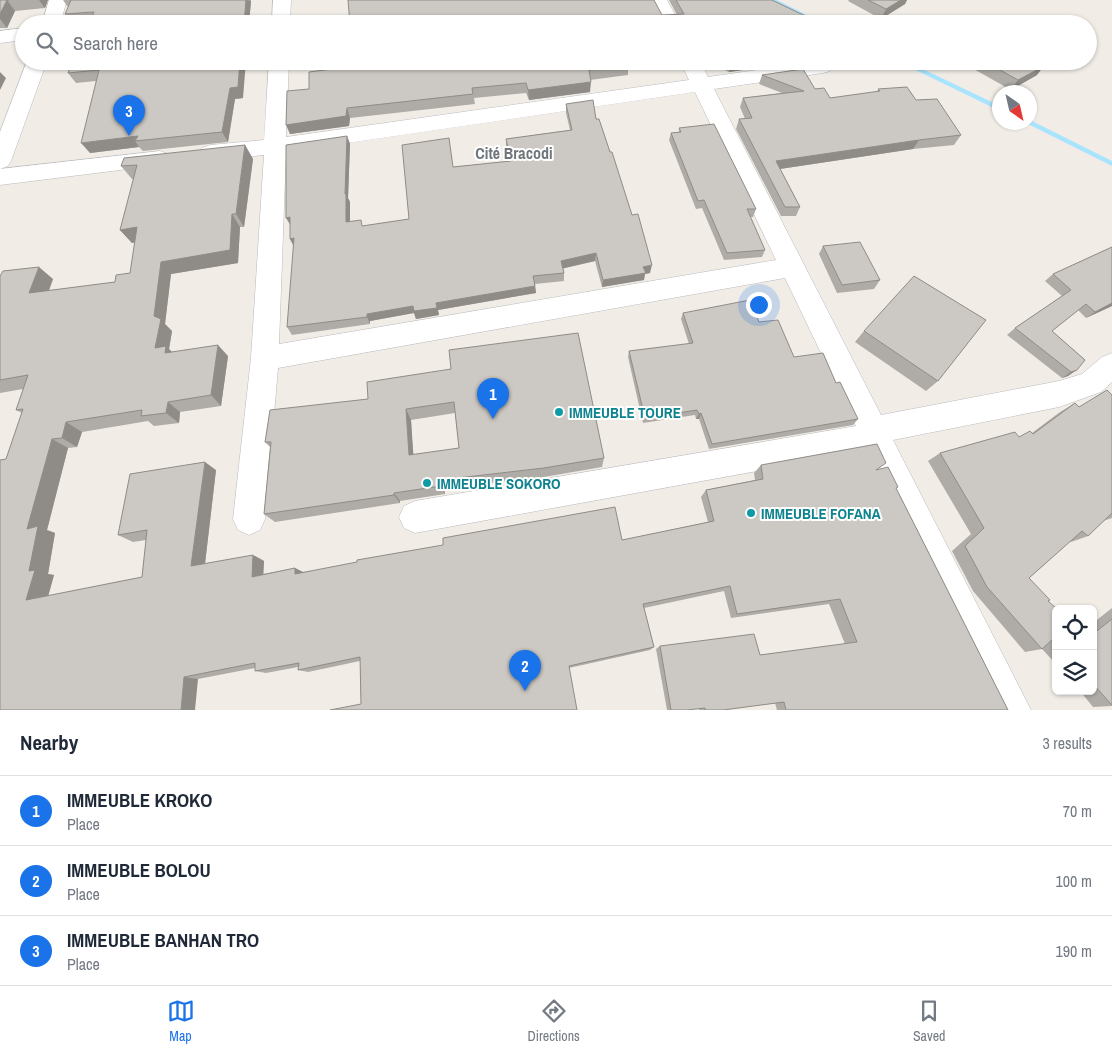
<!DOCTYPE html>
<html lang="en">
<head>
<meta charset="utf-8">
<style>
	:root { --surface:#fff; --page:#f2f2f3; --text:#1f2937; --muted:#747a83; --line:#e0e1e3; --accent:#1a73e8 }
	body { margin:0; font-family:"Archivo Narrow",sans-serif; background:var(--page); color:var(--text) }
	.controls { position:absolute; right:15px; bottom:15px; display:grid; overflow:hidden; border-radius:8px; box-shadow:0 1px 4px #0004 }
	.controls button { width:45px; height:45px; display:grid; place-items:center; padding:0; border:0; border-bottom:1px solid var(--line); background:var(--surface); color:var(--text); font:25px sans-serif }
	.compass { position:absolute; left:992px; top:85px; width:45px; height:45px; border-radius:50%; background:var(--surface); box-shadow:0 1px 4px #0004; rotate:146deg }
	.you { position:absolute; left:758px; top:304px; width:18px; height:18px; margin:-12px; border:4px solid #fff; border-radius:50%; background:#1a73e8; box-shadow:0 0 0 8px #1a73e833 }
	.badge { display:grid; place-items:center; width:32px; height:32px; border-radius:50%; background:var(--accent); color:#fff; font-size:16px; font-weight:700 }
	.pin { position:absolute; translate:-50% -41px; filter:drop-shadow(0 1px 2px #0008) }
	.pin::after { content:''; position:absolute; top:26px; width:18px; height:15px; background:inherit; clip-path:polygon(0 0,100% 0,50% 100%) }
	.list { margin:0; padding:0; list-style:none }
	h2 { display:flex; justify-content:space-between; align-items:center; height:65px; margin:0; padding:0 20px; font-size:21px }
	h2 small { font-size:16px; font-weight:400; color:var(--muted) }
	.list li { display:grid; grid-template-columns:32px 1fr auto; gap:15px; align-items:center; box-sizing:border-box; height:70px; padding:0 20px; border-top:1px solid var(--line) }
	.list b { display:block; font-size:19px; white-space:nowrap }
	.list p { margin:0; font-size:16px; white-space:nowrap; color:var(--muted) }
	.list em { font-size:16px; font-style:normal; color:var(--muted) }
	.icon { flex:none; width:28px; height:28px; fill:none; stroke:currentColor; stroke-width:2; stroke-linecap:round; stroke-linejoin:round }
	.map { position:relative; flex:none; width:1112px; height:710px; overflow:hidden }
	.search { position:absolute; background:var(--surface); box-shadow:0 1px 4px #0004; left:15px; right:15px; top:15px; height:55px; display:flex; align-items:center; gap:12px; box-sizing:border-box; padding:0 18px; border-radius:28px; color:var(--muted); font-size:19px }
	.sheet { height:275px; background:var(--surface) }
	nav { display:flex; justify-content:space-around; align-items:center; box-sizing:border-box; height:70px; border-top:1px solid var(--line); background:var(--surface); font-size:14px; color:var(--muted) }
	nav a { display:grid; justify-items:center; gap:2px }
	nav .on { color:var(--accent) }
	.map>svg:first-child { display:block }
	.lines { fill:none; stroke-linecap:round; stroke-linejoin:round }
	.stream { fill:#a9e4ff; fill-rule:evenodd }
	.minor-casing { stroke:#b7babe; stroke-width:1 }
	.minor { fill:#fff; fill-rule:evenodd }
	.wall { fill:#afaca8; fill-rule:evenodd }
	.shaded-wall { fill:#8f8c88 }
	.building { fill:#ccc8c3; stroke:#8f8c88; fill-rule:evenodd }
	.culture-dot { fill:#0f9aa8; stroke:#fff; stroke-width:2 }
	.labels { text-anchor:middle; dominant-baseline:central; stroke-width:4; stroke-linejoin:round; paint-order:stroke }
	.culture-label { font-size:15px; font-weight:bold; fill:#0d838f; stroke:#fff; text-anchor:start }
	.neighbourhood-label { font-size:16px; font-weight:bold; fill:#6f767a; stroke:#fff }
</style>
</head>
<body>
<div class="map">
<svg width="1112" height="710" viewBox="0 0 1112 710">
	<rect width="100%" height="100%" fill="#f1ede6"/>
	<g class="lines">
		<path class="stream" d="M770,0H777L825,24H817Z
			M897,61H906L1000,106V111Z
			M1030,120L1112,161V166L1024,122H1030Z"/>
		<defs>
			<path id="minor" d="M49,0H67L60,24H42Z
				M273,0H291L290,24H272Z
				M649,0H667L680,24H662Z
				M24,28V40L0,43V31Z
				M27,61H47L11,161L8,166L0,169V132Z
				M269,61H289L286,137L689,80L680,61H700L708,77L821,61L830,63L833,67L830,71L823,73L714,89L881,415L1059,381L1082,374L1102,357L1112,353V382L1101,392L1059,407L893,440L1031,710H993L868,451L415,533L404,528L399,517L404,506L415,501L856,426L785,278L278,368L265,519L260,530L249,535L238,530L233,519L251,358L264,155L210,161L202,158L199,153L202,148L210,145L264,140ZM695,92L776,260L279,344L286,152Z
				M160,151L168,154L171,159L168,164L0,185V169Z"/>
		</defs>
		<use href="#minor" class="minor-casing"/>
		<use href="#minor" class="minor"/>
	</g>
	<path class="wall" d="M0,0H48L45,8L15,11L7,28H0Z
		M63,0H251V1L249,24H89V23L72,24L65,14L69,6H67Z
		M669,0H772L822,24L662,15H677Z
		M849,0H907L905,4L881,19L848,1Z
		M73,61L243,98L235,99L228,142L143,151L139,147L90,153L96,81L76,83L68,73Z
		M348,61H665L664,66L628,70V75L590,80V92L529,100L526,93L474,98L475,104L350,118L349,126L290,134L309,89L348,67Z
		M705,61H806L729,72Z
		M964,61H1037V75L1011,90L963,63Z
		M762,75L815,89L830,98L877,92L878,89L916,100L961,135L954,145L913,149L780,169L800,207L796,216H781L736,129L739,119H745L740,107L743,98L782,93L759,84Z
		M566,104L596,119L610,152L650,273L645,274L644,280L602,287L595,261L563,268L564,273V281L535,284L536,293L438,310L439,315L416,319L414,313L370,321V324L292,335L287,327L294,245L290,239L347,136L350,144L348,198L350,202V222L363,226L409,219L453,167L510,161L506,147V139L570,130L566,113Z
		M679,128L756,209L753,217H750L765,250L762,257L724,260L702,208L696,209L669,140L671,133L679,132Z
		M245,145L253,159L244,227H240L238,263L171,274L165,324L172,331L169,349L172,352L228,356L221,406L180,412L179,423L154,426L148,421L82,432L77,447L68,448L47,530L55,533L48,574L54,575L48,596L142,577L146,540L133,542L118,535L216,470L205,564L253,555L264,561L263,574L295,568L303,572L622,540L708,522L701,497L706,490L755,480L754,473L761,465L877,470L896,488L1008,710H777L775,703L723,710H699V708L687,710H667L656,649L660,646L760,655L845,644L829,604L731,618L724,591L644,608L654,647L650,650L569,668L361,704L360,661L308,672L298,670V667L266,673L255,671V668L198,679L0,710L6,459L22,413L16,410L23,389L0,393V276L53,279L49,291L115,282L130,273L135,242L132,243L120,230L134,179H132L121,166Z
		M823,246L880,280L874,289L837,293L819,254Z
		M1112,247V306L1086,318L1078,310L1052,331L1085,360L1068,376L1062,378L1007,335L1015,328L1062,296L1045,281L1053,274Z
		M683,313L759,322L794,357L836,383L858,419L853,425L709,449L699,419H696L695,415L643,423L628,357L629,351L689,344L681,319Z
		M864,331L938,381L926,391L855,342Z
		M451,369L604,458L602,467L544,477L444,488L445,494L400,501V503L275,522L264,514L270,447L265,442L368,399ZM455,413L459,448L413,455L411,420Z
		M1112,395V518L1103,521L1088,536L1071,542L1070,541L1029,578L1048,601L1056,611V664L1042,649L1025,652L973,591L952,551L971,534L928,461L940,453L1019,437L1032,433L1060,412L1075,403L1079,407Z
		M1112,608V706L1093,707L1080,691H1093V623Z"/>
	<path class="shaded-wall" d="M7,0L15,11L7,28L0,19V14Z
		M39,0H48L45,8Z
		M246,0L251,1L249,24H244Z
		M901,0H907L905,4L881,19L886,9Z
		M240,61H246L243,98L235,99L228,142L222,132L230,88Z
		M739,61H806L729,72L732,62Z
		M1044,66L1037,75L1011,90L1018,80Z
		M0,72L6,78L0,90Z
		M591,82L590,92L529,100L528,90Z
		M347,108L350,118L349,126L290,134L286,125Z
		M138,136L135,141L139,147L90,153L81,143Z
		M347,136L350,144L348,198L350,202V230L346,222L345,194Z
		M919,140L913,149L773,170L776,161Z
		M245,145L253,159L244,227L236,214Z
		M232,214L240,227L238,263L171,274L165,324L172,331L169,349L178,358L155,348L154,316L161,262Z
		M290,217L291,226L286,218Z
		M137,227L148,240L132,243L120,230Z
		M294,238V247L290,239Z
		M596,253L595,261L561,269V261Z
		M652,265L650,273L645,274L644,280L602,287L603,280L643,267Z
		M39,267L53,279L43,305L29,293Z
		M535,286L536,293L438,310L439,315L416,319L414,313L370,321V324L367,317V314Z
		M1112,303V306L1086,318L1095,312Z
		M218,345L228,356L221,406L211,395Z
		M1077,370L1068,376L1062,378L1071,372Z
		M168,402L180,412L179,423L166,413Z
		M406,409L411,420L414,464L409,455Z
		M701,413L699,419H696L699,414Z
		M66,422L82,432L77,447L62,438Z
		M52,439L68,448L47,530L55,533L48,574L54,575L46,604L26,600L29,571L27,529Z
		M205,462L216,470L204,572L191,566Z
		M440,480L444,488L445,494L441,486Z
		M394,493L400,501V503L394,495Z
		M253,555L264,561L263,582L252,577Z
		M295,568L305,573L295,574Z
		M184,677L198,679L195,710H181Z"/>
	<path class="building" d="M0,0H9H7L0,14Z
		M71,0H246L244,24H89L94,12L65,14Z
		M348,0H654L662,15L684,14L676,0H772L822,24H350Z
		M868,0H901L886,9Z
		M73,61H240L238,87L230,88L222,132L135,141L138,136L81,143L99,70L68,73Z
		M348,61H627L629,65L589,70L591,82L528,90L526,83L472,88L473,94L347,108L346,116L286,125L287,91L309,89V72L348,67Z
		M984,61H1037L1044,66L1018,80Z
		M803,69L815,89L824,88L830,98L880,91L878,89L907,87L916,100L937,99L961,135L919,140L776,161L800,207H785L739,119L752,118L743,98L804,91L762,75Z
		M593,100L596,119H599L610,152H612L632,215L638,214L652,265L643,267L646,273L603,280L596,253L561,261L564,273L533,276L535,286L436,303L437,308L414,311L413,306L367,314V317L287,327L294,238L290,239V217L286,218V145L347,136L345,194H346V222L361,220L362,226L409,219L402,145L449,138L453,167L511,161L506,139L572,130L566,104Z
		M714,124L756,209H747L765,250L727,253L704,200L698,201L671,133L681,132L679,128Z
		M245,145L236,214H232L230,250L161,262L154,316L161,319L155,348L166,346L165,353L218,345L211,395L168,402L166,413L141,416L142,410L66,422L62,438L52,439L27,529L38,526L29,571L35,570L26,600L142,577L147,530L118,535L130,474L205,462L191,566L253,555L252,577L295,568V574L357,562V560L443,545V538L615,507L622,540L714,521L706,490L763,479L761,465L877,444L886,463L876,470L888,467L898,487L896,488L1008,710H786L784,702L723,710H705V708L687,710H671L660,646L754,634L760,655L857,642L840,599L737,614L730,586L643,604L654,647L569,666L577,710H330L361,704L360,657L298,670L299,663L255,671V663L184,677L181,710H0V460L6,459L23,409L16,410L28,375L0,380V276L3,271L39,267L29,293L115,282L116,275L130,273L137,227L120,230L137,165L121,166L124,158Z
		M860,242L880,280L842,285L823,246Z
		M1112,247V303L1095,312L1086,304L1052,331L1085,360L1077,370L1071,372L1015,328L1071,290L1053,274Z
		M914,276L986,320L938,381L864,331Z
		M750,300L759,322L778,320L794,357L823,353L836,383L840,382L858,419L712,444L701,413L699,414L697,410L645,418L629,351L693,343L683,313Z
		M578,333L604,458L544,468L440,480L441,486L394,493V495L264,514L271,442H265L270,410L368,399L367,382L451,369L449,350ZM454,402L459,448L409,455L406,409Z
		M1107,390L1112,395V513L1088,536L1082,531L1029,578L1050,600L1048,601L1056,608L1055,610L1056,611V642L1053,639L1042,649L987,587L965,546L984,528L940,453L1015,432L1019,437L1030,431L1033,434L1075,403L1079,407Z
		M1112,619V705L1093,684V634Z"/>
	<g class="culture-dot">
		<circle cx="559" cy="412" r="5"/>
		<circle cx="427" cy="483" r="5"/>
		<circle cx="751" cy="513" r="5"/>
	</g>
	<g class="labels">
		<g class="culture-label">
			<text x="569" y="412">IMMEUBLE TOURE</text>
			<text x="437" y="483">IMMEUBLE SOKORO</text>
			<text x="761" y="513">IMMEUBLE FOFANA</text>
		</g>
		<g class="neighbourhood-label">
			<text x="514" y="153">Cité Bracodi</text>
		</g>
	</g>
</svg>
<div class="controls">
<button><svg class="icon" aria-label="locate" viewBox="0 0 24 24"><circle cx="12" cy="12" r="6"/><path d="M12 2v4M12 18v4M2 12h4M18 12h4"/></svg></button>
<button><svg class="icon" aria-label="layers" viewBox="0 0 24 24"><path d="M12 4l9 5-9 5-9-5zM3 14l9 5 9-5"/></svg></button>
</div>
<svg class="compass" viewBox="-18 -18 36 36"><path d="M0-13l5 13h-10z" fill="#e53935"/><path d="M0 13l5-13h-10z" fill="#747a83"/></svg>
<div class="you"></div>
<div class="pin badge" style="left:493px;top:419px">1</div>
<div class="pin badge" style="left:525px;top:691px">2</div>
<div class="pin badge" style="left:129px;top:136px">3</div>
<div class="search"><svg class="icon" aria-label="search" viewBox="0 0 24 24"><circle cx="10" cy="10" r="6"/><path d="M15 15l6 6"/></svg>Search here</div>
</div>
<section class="sheet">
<h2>Nearby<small>3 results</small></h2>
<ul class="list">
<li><span class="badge">1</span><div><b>IMMEUBLE KROKO</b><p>Place</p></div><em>70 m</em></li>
<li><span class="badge">2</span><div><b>IMMEUBLE BOLOU</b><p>Place</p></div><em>100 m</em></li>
<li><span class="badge">3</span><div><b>IMMEUBLE BANHAN TRO</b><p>Place</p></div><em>190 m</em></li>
</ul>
</section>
<nav>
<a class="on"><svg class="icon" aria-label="map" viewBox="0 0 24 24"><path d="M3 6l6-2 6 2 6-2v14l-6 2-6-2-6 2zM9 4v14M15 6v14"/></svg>Map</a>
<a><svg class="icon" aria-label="directions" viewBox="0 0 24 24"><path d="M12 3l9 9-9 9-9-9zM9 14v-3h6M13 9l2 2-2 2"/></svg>Directions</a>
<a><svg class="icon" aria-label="saved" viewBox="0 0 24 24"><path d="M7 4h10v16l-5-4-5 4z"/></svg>Saved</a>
</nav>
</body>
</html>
